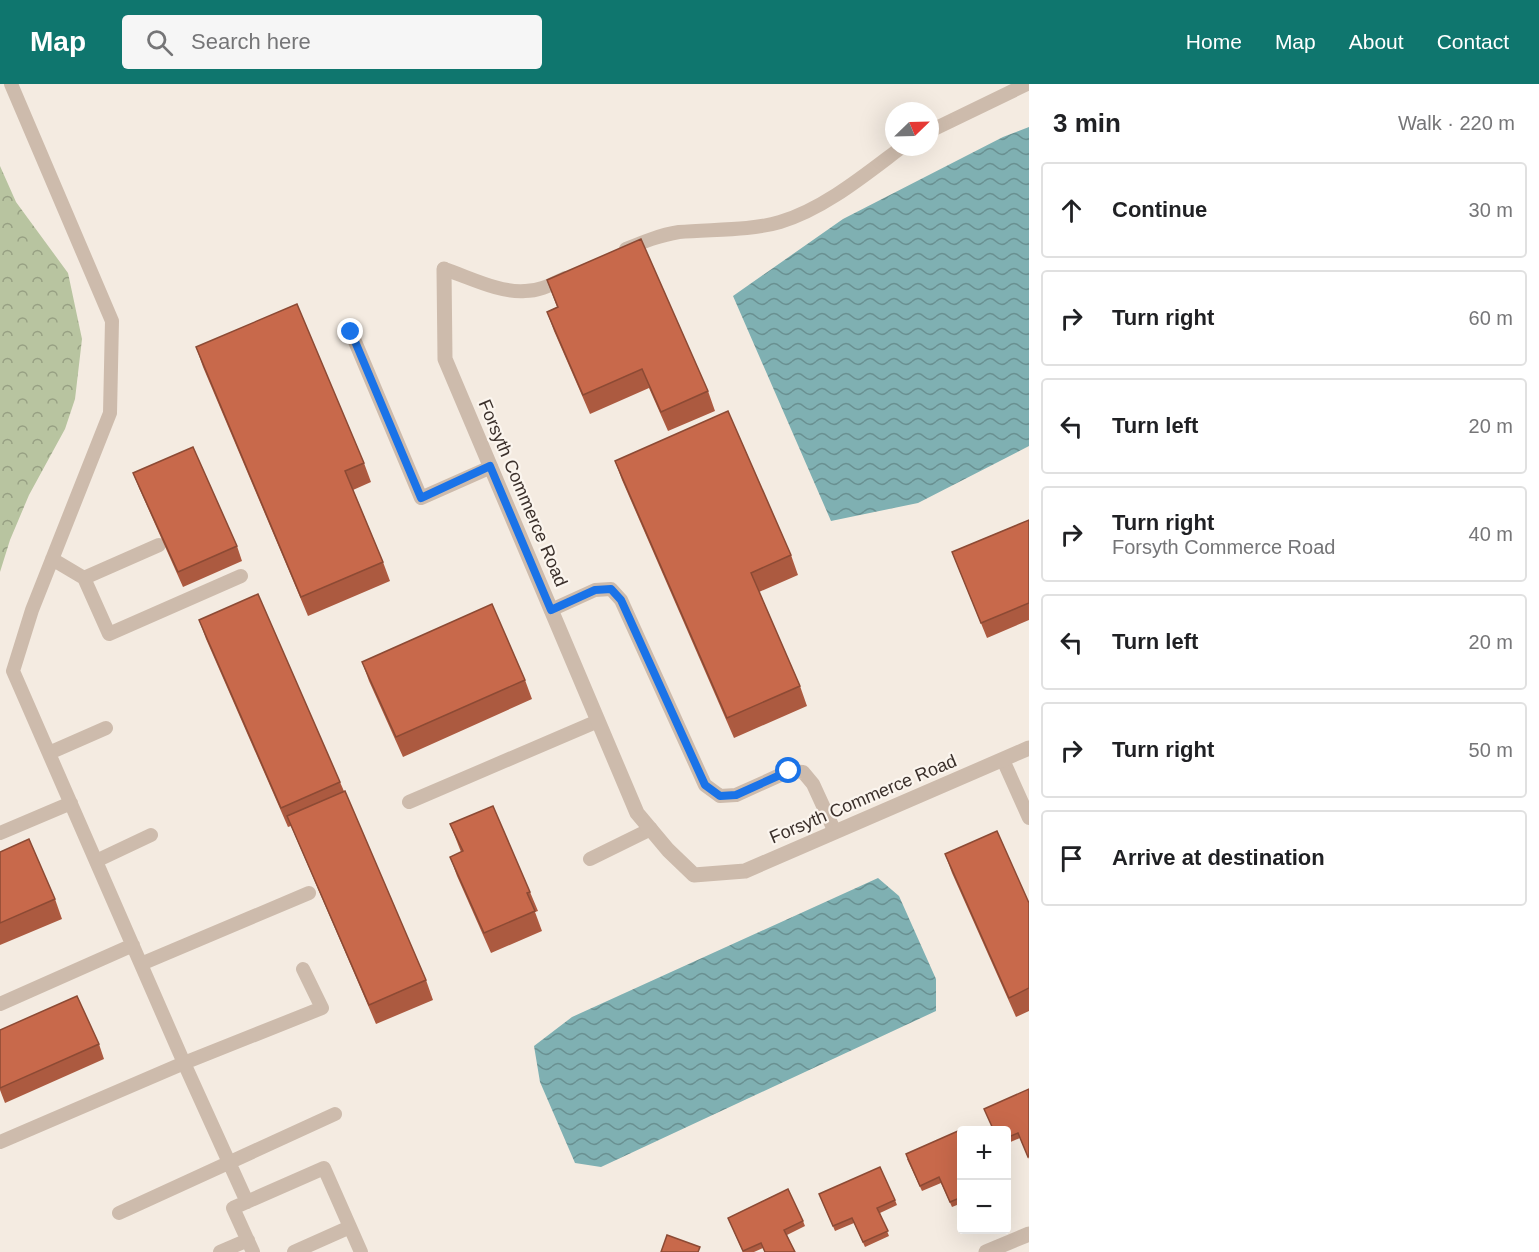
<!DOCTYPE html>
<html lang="en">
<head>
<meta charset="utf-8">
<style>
	:root { --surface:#fff; --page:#f6f6f6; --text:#202124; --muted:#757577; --line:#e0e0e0; --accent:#0f766e }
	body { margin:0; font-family:Helvetica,sans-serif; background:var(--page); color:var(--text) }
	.controls { position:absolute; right:18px; bottom:18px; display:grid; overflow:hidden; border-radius:6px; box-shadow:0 6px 24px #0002 }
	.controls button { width:54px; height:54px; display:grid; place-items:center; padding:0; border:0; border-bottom:2px solid var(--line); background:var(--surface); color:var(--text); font:30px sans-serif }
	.compass { position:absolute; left:885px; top:18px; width:54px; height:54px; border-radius:50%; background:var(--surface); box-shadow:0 6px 24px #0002; rotate:67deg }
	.stop { position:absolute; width:18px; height:18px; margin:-14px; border:4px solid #1a73e8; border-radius:50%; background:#fff }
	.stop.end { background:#1a73e8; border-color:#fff; box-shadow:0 2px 6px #0008 }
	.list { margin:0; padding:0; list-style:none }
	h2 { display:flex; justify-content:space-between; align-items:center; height:78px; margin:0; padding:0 24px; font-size:26px }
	h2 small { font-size:20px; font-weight:400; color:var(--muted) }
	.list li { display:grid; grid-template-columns:39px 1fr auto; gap:18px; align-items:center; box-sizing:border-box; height:96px; margin:0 12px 12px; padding:0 12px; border:2px solid var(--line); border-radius:6px }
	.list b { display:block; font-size:22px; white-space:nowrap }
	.list p { margin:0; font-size:20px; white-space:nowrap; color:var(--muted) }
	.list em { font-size:20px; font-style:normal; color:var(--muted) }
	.icon { flex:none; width:33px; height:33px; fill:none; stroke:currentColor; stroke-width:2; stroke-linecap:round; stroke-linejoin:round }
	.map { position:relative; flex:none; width:1029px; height:1168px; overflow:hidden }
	header { display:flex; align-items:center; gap:36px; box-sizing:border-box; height:84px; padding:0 30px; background:var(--accent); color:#fff }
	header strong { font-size:28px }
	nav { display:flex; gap:33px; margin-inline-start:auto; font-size:21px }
	.search { width:420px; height:54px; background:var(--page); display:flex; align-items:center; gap:15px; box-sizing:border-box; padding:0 21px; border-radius:6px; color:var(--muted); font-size:22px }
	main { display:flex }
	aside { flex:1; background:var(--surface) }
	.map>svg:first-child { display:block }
	.forest { fill:url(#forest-crowns) }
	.water { fill:url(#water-waves) }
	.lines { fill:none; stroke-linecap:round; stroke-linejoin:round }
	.service { stroke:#cdbbac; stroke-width:14 }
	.minor { stroke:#cdbbac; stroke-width:15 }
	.wall { fill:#ac5a40 }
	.building { fill:#c8694b; stroke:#8c4a34; stroke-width:1.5 }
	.route { stroke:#1a73e8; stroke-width:8 }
	.labels { text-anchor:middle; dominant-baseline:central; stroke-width:4.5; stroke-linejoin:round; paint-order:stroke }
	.street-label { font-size:18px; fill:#3b302b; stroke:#fbf5ee }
</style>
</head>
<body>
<header>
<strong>Map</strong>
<div class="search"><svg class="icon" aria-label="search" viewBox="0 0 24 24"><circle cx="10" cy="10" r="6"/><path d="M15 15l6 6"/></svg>Search here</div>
<nav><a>Home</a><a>Map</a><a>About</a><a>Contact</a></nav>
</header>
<main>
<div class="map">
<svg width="1029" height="1168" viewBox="0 0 1029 1168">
	<defs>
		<pattern id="forest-crowns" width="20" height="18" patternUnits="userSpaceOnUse" patternTransform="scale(1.5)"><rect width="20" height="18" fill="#b8c4a0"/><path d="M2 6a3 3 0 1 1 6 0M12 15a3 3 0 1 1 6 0" fill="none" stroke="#97a083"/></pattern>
		<pattern id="water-waves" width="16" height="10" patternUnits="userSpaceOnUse" patternTransform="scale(1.5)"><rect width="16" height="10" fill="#7fb0b2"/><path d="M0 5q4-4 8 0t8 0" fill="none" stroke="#699091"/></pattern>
	</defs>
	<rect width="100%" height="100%" fill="#f4ebe1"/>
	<path class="forest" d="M0,82L16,118L68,189L82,255L75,315L65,345L29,411L10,456L0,488Z"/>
	<path class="water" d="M1029,43V362L918,419L831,437L733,212L843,135L1003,53Z
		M878,794L899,812L936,895V927L601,1083L575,1079L540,998L534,962L572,933Z"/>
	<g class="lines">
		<path class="service" d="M11,0L112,237L110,329L32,526L13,587L184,979L247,1118
			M930,47L1027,0
			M626,165C643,158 660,151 679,148C710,145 750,147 780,138C824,125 866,90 902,63
			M444,185C469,193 499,209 525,207C540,207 552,200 565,194
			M351,248L421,414L491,383
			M52,475L84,494L159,461
			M84,494L109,550L241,492
			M551,526L595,506L611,505L621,516L705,701L720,712L736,711L789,687L803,688L813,700L835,748
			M49,669L106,644
			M1003,676L1029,734
			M409,718L598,637
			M0,749L71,719
			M590,775L651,745
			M96,777L151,751
			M141,880L309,809
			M0,920L133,861
			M0,1058L184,979L322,924L303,885
			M119,1129L335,1030
			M350,1143L361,1168
			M220,1168L248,1156
			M253,1168L233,1124L324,1084L350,1143L294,1168"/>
		<path class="minor" d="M444,185L445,275L637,729L668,766L694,791L745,787L1029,664
			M986,1168L1029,1150"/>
	</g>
	<path class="wall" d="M547,196L708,307L715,327L668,347L649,304L590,330L554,247L547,228L557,223Z
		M196,263L364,379L371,398L353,406L383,478L390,497L308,532L203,283Z
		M615,377L791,471L798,491L759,508L800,602L807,622L734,654L622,396Z
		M133,389L237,462L242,477L183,503L139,404Z
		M1029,436V536L987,554L952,468Z
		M199,536L340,698L426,896L433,916L376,940L291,742L288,743L206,555Z
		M362,578L525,596L532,615L403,673L369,597Z
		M450,740L530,808L538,827L535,828L542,847L491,869L457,792L450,773L461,768Z
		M0,768L55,815L62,835L0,861Z
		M945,770L1029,819V927L1016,933L952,789Z
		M0,946L99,960L104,975L5,1019L0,1006Z
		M1029,1005V1075L1020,1054L1006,1060V1047Z
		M962,1047V1119L952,1123L941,1099L922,1107L907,1075Z
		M821,1115L895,1116L897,1121L880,1129L889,1152L865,1163L854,1139L835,1147Z
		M728,1134L803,1137L805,1142L787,1151L795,1168H765L763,1164L754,1168H743Z"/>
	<path class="building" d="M641,155L708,307L661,328L642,285L583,311L547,228L558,223L547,196Z
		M297,220L364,379L345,387L383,478L301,513L196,263Z
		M728,327L791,471L751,489L800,602L727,634L615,377Z
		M193,363L237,462L178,488L133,389Z
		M1029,436V519L981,539L952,468Z
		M258,510L340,698L281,724L199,536Z
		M492,520L525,596L396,653L362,578Z
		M345,707L426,896L369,921L287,732Z
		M493,722L530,808L527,809L535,827L484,849L450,773L463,767L450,740Z
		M997,747L1029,819V904L1009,914L945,770Z
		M29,755L55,815L0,839V768Z
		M77,912L99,960L0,1004V946Z
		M1029,1005V1072L1028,1073L1018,1049L1006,1054V1047H994L984,1025Z
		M967,1043L969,1047H962V1113L950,1118L939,1093L920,1102L906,1070Z
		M880,1083L895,1116L877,1124L888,1147L863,1158L852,1134L833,1142L819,1110Z
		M788,1105L803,1137L784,1146L795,1168H765L761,1159L743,1167L728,1134Z
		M667,1151L700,1163L698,1168H661Z"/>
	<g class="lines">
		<path class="route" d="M351,248L421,414L490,382L551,526L595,506L611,505L621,516L705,701L720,712L736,711L789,687"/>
	</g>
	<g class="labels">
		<g class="street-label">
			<text transform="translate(523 409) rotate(67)">Forsyth Commerce Road</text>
			<text transform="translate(863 715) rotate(-23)">Forsyth Commerce Road</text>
		</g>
	</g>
</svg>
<div class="controls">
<button>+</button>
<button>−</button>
</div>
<svg class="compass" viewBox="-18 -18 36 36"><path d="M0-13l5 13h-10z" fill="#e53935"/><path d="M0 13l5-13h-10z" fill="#757577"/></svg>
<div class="stop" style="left:789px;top:687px"></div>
<div class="stop end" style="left:351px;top:248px"></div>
</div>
<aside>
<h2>3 min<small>Walk · 220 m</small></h2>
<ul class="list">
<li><svg class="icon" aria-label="ahead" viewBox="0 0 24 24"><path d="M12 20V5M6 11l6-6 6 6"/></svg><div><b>Continue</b></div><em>30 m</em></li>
<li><svg class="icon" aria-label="right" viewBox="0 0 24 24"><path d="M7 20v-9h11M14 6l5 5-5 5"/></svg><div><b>Turn right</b></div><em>60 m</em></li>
<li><svg class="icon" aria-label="left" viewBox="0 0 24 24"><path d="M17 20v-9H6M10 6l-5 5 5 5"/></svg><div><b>Turn left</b></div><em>20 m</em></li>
<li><svg class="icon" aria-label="right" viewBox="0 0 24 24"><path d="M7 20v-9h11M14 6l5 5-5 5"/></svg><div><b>Turn right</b><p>Forsyth Commerce Road</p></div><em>40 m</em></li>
<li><svg class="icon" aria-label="left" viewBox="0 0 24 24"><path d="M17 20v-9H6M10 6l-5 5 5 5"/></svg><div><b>Turn left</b></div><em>20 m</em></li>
<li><svg class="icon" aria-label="right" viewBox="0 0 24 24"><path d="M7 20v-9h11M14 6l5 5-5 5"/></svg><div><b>Turn right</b></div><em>50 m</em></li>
<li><svg class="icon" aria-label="arrive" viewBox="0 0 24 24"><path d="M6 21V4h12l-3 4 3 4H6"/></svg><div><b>Arrive at destination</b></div></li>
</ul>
</aside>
</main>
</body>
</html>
